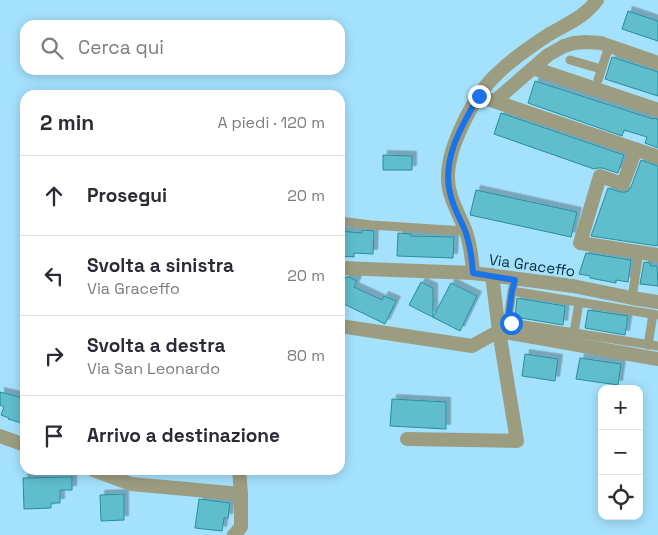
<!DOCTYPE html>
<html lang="it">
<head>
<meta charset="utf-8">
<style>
	:root { --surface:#fff; --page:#f2f2f3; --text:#2b2b33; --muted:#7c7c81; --line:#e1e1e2 }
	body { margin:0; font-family:"Space Grotesk",sans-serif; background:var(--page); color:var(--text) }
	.controls { position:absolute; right:15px; bottom:15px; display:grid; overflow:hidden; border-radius:10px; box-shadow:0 2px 12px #0003 }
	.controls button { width:45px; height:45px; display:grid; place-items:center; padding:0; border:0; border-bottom:1px solid var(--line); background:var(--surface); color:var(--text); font:25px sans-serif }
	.stop { position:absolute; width:15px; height:15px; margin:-11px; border:4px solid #1a73e8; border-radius:50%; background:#fff }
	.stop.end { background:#1a73e8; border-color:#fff; box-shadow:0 1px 5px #0008 }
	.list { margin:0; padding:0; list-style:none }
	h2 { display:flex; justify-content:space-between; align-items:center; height:65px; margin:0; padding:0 20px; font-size:21px }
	h2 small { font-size:16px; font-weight:400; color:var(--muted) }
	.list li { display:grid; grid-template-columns:32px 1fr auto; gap:15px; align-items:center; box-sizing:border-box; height:80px; padding:0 20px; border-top:1px solid var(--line) }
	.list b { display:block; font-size:19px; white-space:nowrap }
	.list p { margin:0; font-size:16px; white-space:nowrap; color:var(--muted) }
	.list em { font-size:16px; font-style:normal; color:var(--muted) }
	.icon { flex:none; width:28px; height:28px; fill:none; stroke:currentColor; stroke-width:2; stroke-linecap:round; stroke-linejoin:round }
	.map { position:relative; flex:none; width:658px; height:535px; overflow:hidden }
	.search { position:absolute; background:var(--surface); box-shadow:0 2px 12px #0003; left:20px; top:20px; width:325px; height:55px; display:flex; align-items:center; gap:12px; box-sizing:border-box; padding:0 18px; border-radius:15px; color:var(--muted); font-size:19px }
	.panel { position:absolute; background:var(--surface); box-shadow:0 2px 12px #0003; left:20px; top:90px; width:325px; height:385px; border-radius:15px }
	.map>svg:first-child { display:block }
	.building { fill:#5fbdcc; stroke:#288d9b; filter:url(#shadow) }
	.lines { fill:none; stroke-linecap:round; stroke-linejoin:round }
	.service { stroke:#9c9d80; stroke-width:9 }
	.minor { stroke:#9c9d80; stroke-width:14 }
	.route { stroke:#1a73e8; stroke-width:6 }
	.labels { text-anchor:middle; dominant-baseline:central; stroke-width:5; stroke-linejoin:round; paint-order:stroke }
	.street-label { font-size:15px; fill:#0a2c39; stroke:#a4e1fd }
</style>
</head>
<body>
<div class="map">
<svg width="658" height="535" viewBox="0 0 658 535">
	<defs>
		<filter id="shadow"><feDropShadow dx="4.5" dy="-4.5" stdDeviation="0" flood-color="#0004"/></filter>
	</defs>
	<rect width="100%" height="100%" fill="#a4e1fd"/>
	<path class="building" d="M628,11L658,21V41L622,29Z
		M612,57L658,72V96L605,79Z
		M535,81L653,119V118L658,119V148L645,143L647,137L624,130L622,136L528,103Z
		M501,113L624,155L618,173L602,168H598L594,169L494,134Z
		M383,155L412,156V170H383Z
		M641,160L658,166V243L657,246L591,236L608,188L621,192H625L628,191L631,187Z
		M476,190L577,212L571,237L470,215Z
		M362,230L374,231L373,254L354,253V257L340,256V231L362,233Z
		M398,233L411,234V236L454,237L453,258L397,256Z
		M586,253L631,260L628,282L616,280V283L590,278V276L579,274Z
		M644,262L651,263L650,266H657L658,286L640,284Z
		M346,277H349L357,281L354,287L382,300L384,296L396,301L385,324L340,302V288Z
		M421,282L433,288V317L451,283L477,296L460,331L409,305Z
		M517,298L565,306L563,325L515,317Z
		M588,310L628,316L625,335L585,328Z
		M525,354L558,359L555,381L522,376Z
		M580,358L621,364L618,385L576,379Z
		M0,392L16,396L22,399V401L25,402V418H23L21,423L8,419L9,418L1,415L4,407L0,405Z
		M392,399L446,402V429L390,426Z
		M72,477V490H60V503H51V508L24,509L23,478Z
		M124,494V520L101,521L100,495Z
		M199,499L230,503L228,518H224L222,531L195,528Z"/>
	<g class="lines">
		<path class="service" d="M570,60L601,69
			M598,80L609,46
			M340,221L371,225L465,231
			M515,280L512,291L508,320L511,323L658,346
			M512,291L658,315
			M632,298L639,251
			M574,333L579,302
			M648,345L653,314"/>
		<path class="minor" d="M533,68L658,110
			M479,96L658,157
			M495,101L548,55L564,46L574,43L586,42L601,43L658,63
			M636,149L623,184L600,176L580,243L658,255
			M340,268L473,273L573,286L632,298L658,302
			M473,273C472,259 471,246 466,232C459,213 447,196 448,175C449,145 474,95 497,74C512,59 530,47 548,35C566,24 584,18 597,0
			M340,326L472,346L499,331L658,359
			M0,436L25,445
			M407,439L517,441L499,331L492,275
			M93,470L131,484L241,494
			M234,535L241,527V494L239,470"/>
	</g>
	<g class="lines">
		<path class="route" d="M479,96C461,126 439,163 452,200C455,210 460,219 464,228C470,243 472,258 473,273L515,280L512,291L508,320L511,323"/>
	</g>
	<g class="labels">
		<g class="street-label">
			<text transform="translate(532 265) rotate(8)">Via Graceffo</text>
		</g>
	</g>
</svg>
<div class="controls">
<button>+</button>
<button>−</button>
<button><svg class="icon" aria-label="locate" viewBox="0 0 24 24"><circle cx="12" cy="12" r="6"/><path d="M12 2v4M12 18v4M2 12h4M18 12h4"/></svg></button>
</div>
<div class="stop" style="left:511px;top:323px"></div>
<div class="stop end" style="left:479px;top:96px"></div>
<div class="search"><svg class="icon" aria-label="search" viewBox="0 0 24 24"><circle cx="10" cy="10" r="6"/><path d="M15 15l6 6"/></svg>Cerca qui</div>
<section class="panel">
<h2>2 min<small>A piedi · 120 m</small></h2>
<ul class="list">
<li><svg class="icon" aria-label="ahead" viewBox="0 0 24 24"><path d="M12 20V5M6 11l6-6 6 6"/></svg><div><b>Prosegui</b></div><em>20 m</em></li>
<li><svg class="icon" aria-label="left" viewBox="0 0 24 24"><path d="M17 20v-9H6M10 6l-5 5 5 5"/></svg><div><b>Svolta a sinistra</b><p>Via Graceffo</p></div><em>20 m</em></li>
<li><svg class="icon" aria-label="right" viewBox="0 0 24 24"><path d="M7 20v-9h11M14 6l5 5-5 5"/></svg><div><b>Svolta a destra</b><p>Via San Leonardo</p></div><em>80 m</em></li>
<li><svg class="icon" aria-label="arrive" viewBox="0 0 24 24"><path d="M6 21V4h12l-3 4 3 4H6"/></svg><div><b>Arrivo a destinazione</b></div></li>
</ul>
</section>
</div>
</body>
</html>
